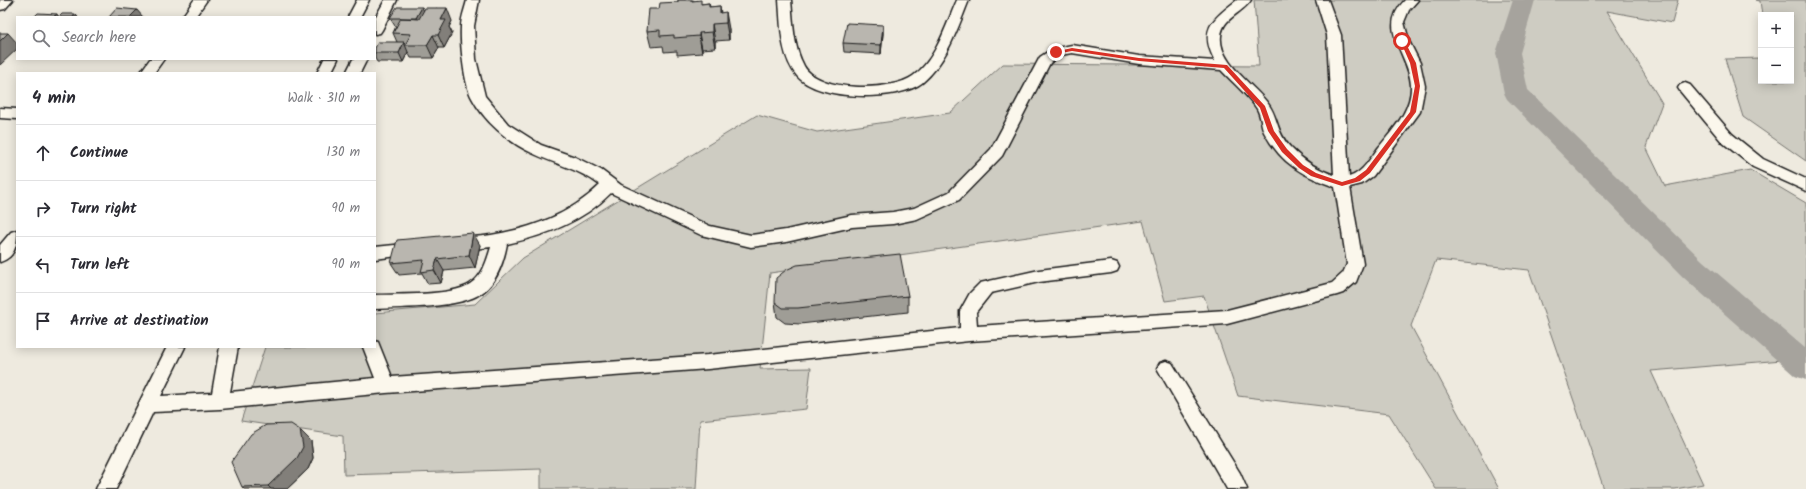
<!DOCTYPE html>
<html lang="en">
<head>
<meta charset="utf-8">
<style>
	:root { --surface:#fff; --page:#f7f7f7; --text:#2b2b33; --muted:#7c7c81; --line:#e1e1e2 }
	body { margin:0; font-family:Kalam,sans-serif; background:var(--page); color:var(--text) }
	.controls { position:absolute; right:12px; top:12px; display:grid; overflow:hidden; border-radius:0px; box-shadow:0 2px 10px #0003 }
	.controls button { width:36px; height:36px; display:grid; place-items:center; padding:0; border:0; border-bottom:1px solid var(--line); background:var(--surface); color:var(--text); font:20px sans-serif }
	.stop { position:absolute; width:12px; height:12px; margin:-9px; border:3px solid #d93025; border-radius:50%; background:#fff }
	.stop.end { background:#d93025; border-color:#fff; box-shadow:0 1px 4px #0008 }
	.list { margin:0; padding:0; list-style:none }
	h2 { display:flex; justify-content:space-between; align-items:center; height:52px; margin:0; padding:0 16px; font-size:17px }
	h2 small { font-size:13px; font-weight:400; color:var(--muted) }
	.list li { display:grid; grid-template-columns:26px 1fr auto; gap:12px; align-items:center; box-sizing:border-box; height:56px; padding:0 16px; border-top:1px solid var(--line) }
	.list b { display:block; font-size:15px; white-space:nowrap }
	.list em { font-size:13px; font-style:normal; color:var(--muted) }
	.icon { flex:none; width:22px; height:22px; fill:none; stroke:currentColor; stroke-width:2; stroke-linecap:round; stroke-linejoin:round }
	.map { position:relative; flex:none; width:1806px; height:489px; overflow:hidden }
	.search { position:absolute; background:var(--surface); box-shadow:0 2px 10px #0003; left:16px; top:16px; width:360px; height:44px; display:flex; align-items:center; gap:10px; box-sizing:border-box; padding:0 14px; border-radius:0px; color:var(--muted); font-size:15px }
	.panel { position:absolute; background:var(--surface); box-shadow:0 2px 10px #0003; left:16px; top:72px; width:360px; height:276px; border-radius:0px }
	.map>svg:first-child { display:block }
	.green { fill:#ceccc2; stroke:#75746f }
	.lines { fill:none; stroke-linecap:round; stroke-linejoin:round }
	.river { fill:#a6a39d; fill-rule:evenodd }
	.minor-casing { stroke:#1c1c1c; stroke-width:3 }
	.minor { fill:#fbf7ec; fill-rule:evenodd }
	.wall { fill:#9f9d96; stroke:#1c1c1c }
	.shaded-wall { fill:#827f7a; stroke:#1c1c1c }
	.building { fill:#b9b6af; stroke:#1c1c1c }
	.route { fill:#d93025 }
</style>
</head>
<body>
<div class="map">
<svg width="1806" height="489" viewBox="0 0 1806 489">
	<rect width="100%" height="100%" fill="#eeeadf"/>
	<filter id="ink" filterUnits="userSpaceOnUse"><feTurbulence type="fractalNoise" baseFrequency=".025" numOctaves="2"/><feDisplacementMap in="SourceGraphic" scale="8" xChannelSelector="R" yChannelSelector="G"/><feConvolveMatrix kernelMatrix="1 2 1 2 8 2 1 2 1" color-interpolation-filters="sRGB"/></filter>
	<g filter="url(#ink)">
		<path class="green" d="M1254,0H1678L1672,23L1607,11L1662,103L1646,147L1665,186L1750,170L1806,203V358L1651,371L1703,484L1675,489H1604L1529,270L1436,260L1411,326L1499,489H1436L1389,414L1238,396L1204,296L1165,301L1143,221L770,273L760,369L811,368L806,409L700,420L696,489H541V469L344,475L343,436L241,421L265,347H375V313L475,304L523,258L757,115L817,132L950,113L1003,64L1259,66Z
			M1756,0H1806V161L1743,117L1725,59L1761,58V81H1791V15H1762L1760,1Z"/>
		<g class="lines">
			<path class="river" d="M1513,0H1535L1520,53L1528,90L1703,261L1806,349V380L1795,376L1683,277L1507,99L1504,93L1496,53Z"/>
			<defs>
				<path id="minor" d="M0,0H13L5,9L0,10Z
					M194,0H207L195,17H182Z
					M357,0H369L360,17H348Z
					M385,0H397L382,30L380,33L375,34V18Z
					M467,0H479L474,26L476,59L485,96L508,124L541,145L575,157L601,170L621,185L710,226L751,235L786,230L852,215L893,212L914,208L949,192L991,149L1040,57L1052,49L1072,45L1139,56L1215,61C1198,29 1213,19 1237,0H1251C1242,14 1223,17 1221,36C1218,63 1255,85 1269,105C1278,118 1277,134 1291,148C1304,161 1317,169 1334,175L1327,35L1316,0H1328L1341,35L1349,177C1363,173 1371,157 1379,147C1393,129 1412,110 1411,85C1409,53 1376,29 1405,0H1418L1409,10L1404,22L1409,41L1420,63L1425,86L1420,112L1373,176L1362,184L1350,187L1363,264L1356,282L1343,293L1337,295L1227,324L969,341L708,369L386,393L220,409L153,412L116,489H96L167,347H185L161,396L212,393L220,347H238L230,392L375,378L363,347H375V341L378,342L392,377L708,355L960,328V311L970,293L980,283L1039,270L1111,261L1117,263L1119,267L1117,271L1111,273L1039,282L991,293L976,312L977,326L1227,310L1332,283L1343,273L1347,264L1335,187C1303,176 1281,164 1264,132C1261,125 1261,116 1257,109C1250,97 1231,81 1221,70L1139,64L1072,53L1061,55L1050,63L1002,156L959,200L917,219L893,224L852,227L786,242L751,247L701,235L611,193C582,222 547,235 507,244C504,260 497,282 483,292C461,309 403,307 375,309V295C398,294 452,296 470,284C483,276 487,260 491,247L457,251L451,249L449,245L451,241C464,237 478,237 491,235C533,228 569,215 600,185C579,169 555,164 532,153C508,142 484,121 472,98C464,84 460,43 461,27C461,18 465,9 467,0Z
					M779,0H791C793,21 793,46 804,66C818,92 891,92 913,76C936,60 946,25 957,0H969C958,27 947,62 923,82C899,102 818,101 797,76C780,56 781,24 779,0Z
					M150,59H164L154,73H140Z
					M324,59H338L331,73H317Z
					M353,59H367L360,73H346Z
					M1685,83L1690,85L1732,134L1763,159L1806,179V191L1753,167L1722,142L1680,91L1678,88L1680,85Z
					M0,108L17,109V119L0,118Z
					M17,230C17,244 16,257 0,262V245L11,232Z
					M414,243L420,245L422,249L420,253L375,259V247Z
					M1166,361L1172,363L1240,473L1247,489H1227L1157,368L1160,363Z"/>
			</defs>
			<use href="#minor" class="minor-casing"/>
			<use href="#minor" class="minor"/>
		</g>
		<path class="wall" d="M678,0H693L701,4L709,3L710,7L720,6L721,13L729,29V40L715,41V48L702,49V53L677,55V51L664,52L663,46L651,47L647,31L659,9L678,2Z
			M424,10L452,21L449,27L452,33L444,48H439L433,58H411L408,52L403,62H377L375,58V48L397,42L393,33L396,26H395L390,18Z
			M883,25V34L881,54L844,52L843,43Z
			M480,245L475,268L444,271L441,283L428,284L422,273L399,275L391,263Z
			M908,296V312L800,324L785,323L777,317L775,302Z
			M311,441L313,458L308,469L287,489H244L242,487Z"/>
		<path class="shaded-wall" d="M422,7L426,16L421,27L416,18Z
			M447,8L452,21L449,27L452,33L444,48L438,35L441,20Z
			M137,10L143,17H130Z
			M726,12L729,29V40L726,23Z
			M57,14L59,17H53Z
			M75,14L78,17H73Z
			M712,24L715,41V48L712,32Z
			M883,25V34L881,54V45Z
			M8,33L17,43V49L0,65V41Z
			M699,33L702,49V53L699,36Z
			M433,35L439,48L433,58L427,45Z
			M404,42L408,52L403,62L399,53Z
			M473,233L480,245L475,268L469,255Z
			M437,259L444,271L441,283L434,270Z
			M300,430L311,441L313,458L308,469L287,489H271L268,486Z"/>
		<path class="building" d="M678,0H692V1L701,0V4L709,3V7L720,6V13L726,12V23L712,24V32L699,33V36L674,38V35L660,36V30L647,31L649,9H659L660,3L678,2Z
			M397,7H422L416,18H390Z
			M117,8L137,10L130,17H109Z
			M425,8H447L441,20H446L438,35H433L427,45H405L411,34L393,33L401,18L419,19Z
			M38,13L57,14L53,17H34Z
			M62,14H75L73,17H59Z
			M847,23L883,25L881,45L843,43Z
			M0,33H8L0,41Z
			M378,42H404L399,53H375V48Z
			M473,233L469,255L437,259L434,270L421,272L424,260L391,263L397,240Z
			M900,254L908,296L798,308H783L775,302L776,278L786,270L797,265Z
			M291,424L300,430L303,447L297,458L268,486L242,487L231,462L251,434L266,425Z"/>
	</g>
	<path class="route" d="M1400,40H1404L1416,63L1420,86L1416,112L1370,173L1360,181L1342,186L1311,176L1299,168L1282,152L1268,131L1260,108L1224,68L1139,61L1072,51L1056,54L1054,52L1072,48L1139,58L1227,65L1265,106L1274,131L1287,149L1303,165L1316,173L1342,182L1355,178L1366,170L1410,112L1415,86L1410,63Z"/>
</svg>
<div class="controls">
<button>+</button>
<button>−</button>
</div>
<div class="stop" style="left:1402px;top:41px"></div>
<div class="stop end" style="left:1056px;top:52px"></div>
<div class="search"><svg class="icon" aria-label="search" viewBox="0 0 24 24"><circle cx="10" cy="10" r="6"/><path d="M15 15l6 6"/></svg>Search here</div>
<section class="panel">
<h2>4 min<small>Walk · 310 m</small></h2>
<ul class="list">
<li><svg class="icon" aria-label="ahead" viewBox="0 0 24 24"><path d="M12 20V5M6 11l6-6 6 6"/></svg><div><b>Continue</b></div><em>130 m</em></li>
<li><svg class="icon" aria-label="right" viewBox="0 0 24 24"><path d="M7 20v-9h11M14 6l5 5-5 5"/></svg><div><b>Turn right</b></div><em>90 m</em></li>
<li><svg class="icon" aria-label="left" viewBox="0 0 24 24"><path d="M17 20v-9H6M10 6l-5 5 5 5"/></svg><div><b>Turn left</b></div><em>90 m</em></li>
<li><svg class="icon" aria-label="arrive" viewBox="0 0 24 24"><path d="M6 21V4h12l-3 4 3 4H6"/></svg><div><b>Arrive at destination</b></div></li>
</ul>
</section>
</div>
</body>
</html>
